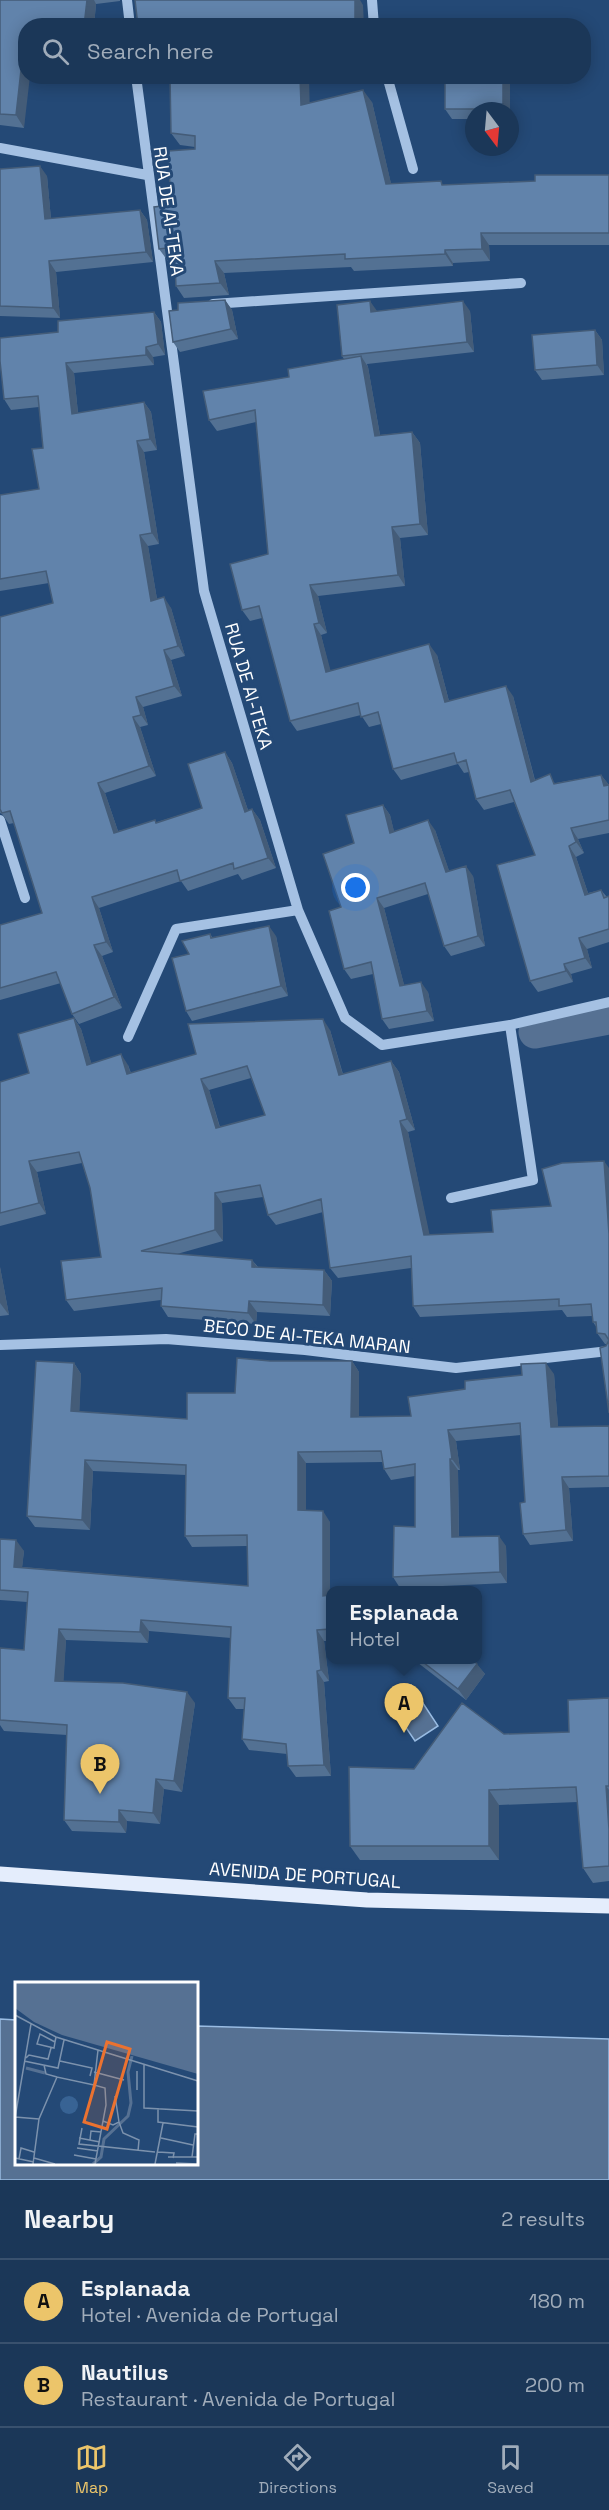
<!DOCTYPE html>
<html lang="en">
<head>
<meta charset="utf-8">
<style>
	:root { --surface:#1b3758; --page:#243f5e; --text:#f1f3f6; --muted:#a0acba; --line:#39516e; --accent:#ecc56a }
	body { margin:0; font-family:"Space Grotesk",sans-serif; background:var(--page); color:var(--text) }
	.compass { position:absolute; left:465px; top:102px; width:54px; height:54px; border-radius:50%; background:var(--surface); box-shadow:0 3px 15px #0003; rotate:164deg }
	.you { position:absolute; left:356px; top:888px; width:21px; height:21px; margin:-15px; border:4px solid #fff; border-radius:50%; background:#1a73e8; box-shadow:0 0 0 9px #1a73e833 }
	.badge { display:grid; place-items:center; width:39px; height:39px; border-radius:50%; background:var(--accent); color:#111; font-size:20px; font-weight:700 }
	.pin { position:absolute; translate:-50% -50px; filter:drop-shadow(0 2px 3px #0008) }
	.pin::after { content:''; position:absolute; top:32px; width:21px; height:18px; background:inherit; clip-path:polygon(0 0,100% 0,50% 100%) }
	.popup { position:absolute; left:326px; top:1586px; width:156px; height:78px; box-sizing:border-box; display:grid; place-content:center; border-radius:12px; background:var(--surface); filter:drop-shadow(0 2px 4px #0005); font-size:20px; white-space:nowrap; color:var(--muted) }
	.popup b { font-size:22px; color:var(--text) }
	.popup::after { content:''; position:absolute; left:50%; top:100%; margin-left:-12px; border:12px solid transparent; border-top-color:var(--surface) }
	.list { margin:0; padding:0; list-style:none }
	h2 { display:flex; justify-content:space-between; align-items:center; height:78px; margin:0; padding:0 24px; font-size:26px }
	h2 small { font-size:20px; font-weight:400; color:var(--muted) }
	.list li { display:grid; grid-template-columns:39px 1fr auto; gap:18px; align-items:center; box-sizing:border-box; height:84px; padding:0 24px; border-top:2px solid var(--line) }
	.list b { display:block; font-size:22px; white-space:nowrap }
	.list p { margin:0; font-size:20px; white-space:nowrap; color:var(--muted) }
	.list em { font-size:20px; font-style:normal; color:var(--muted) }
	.icon { flex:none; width:33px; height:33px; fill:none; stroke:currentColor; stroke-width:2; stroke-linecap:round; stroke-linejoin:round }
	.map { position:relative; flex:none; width:609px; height:2180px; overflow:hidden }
	.search { position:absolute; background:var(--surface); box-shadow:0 3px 15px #0003; left:18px; right:18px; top:18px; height:66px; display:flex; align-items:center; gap:15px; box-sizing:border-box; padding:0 21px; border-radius:24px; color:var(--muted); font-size:22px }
	.sheet { height:246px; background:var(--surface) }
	nav { display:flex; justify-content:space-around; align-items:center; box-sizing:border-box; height:84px; border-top:2px solid var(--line); background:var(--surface); font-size:16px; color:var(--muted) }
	nav a { display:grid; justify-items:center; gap:3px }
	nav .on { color:var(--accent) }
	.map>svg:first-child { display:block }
	.water { fill:#567193; stroke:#99bce3; stroke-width:1.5 }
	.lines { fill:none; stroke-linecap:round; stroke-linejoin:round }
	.canal { stroke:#567193; stroke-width:33 }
	.minor { stroke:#a5c1e3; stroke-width:10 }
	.major { stroke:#e4edfc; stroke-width:15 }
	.wall { fill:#537193; fill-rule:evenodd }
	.shaded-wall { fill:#445c78 }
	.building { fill:#6183ab; stroke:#445c78; stroke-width:1.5; fill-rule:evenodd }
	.labels { text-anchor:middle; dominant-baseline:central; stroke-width:6; stroke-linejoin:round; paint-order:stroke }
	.street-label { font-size:18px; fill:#fff; stroke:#244976 }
	.inset-river { fill:none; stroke:#567193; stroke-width:3 }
	.inset-road { fill:none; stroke:#7c92ad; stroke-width:1.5 }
	.view { fill:#eb7230; fill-opacity:0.15; stroke:#eb7230; stroke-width:3 }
	.inset-edge { fill:none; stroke:#fff; stroke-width:3 }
</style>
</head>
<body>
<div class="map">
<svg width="609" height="2180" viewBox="0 0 609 2180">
	<rect width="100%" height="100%" fill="#244976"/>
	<path class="water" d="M411,1685L438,1726L415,1741L388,1701Z
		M0,2019L16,2020V2164H196L197,2026L609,2039V2180H0Z"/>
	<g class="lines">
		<path class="canal" d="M535,1032L609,1018"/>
		<path class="minor" d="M127,0L130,26
			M372,0L374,26
			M136,76L204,591L298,910L345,1018L382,1045L510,1025L609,1002
			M387,76L413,169
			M0,148L147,175
			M213,304L521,283
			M0,820L25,898
			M128,1037L176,929L298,910
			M451,1198L533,1180L510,1025
			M0,1345L166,1339L305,1350L456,1368L609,1351"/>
		<path class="major" d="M0,1874L367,1900L609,1906"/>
	</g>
	<path class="wall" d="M0,0H120V1L96,4L94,26H26L24,128L0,125Z
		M62,76H88V79Z
		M170,76H309V103L372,102L391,184L444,185L535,181L609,175V245H489L490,261L453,263V266L354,271L351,267L224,273L229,295L184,298L176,286L174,260L168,261L159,249L171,205L195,149V147L180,145L171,133Z
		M510,77V111H474V119H452L445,109Z
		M0,169L47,176L51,219L140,210L147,220L153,262L56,272L60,318L0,316Z
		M225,300L232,310L238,339L180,352L173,342L178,310Z
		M377,311H470L474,352L367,364L368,367L380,435L412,432L420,443L428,535L400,538L405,586L318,596L327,633L321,635L330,671L437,655L449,701L513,696L535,780L556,783L601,775L609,785V833L578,839L584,853L576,857L588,893L601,890L607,897L609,896V942L587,949L592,968L571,974L573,982L538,992L530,981L535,855L514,802L484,810L476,799L469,772L464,773L458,764L401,780L393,769L381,724L369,727L361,715L297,731L290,721L262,618L250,621L242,610L268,554L256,422L217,431L209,420L289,377L344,359L342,356Z
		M154,312L161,322L165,355L153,357L154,365L74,373L78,413L144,402L151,412L157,450L144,452L159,544L148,546L157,599L171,608L185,656L171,660L182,696L143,707L148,725L140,727L156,776L105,793L118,831L157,822L202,808L225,752L232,763L248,810L252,809L260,820L276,868L242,880L238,874L188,891L181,881L99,908L113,952L102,956L122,1008L79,1024L72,1014L61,983L0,1000V925L42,913L14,823L9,824L2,814L0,813V617L53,603L49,583L0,591V495L39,489L43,448L39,407L11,410L4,399L58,332Z
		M595,330L602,340L604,375L542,380L535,370Z
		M383,805L390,815L394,832L435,830L449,871L473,876L485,946L451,956L444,946L428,894L384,908L404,985L428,992L434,1021L389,1029L382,1019L373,974L351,979L344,969L354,843Z
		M210,934L213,938L276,936L288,996L192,1021L186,1011L189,954Z
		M74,1018L81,1029L91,1063L128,1065L131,1073L330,1030L343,1074L391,1061L399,1072L415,1130L408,1132L429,1235L493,1232L551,1206L609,1168V1413L606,1346L607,1344H605L597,1333V1328L593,1322L592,1316L567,1317L562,1310L420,1317L413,1306L411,1268L338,1278L330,1268L323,1212L276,1225L268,1215L263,1197L222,1203L223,1241L177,1254L252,1260L258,1267L324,1270L332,1281L330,1316L257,1312L256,1324L168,1317L161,1306V1300L74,1311L66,1300L101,1257L90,1188L82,1163L37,1172L46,1214L0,1226V1082L29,1073ZM251,1078L265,1115L220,1127L209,1090Z
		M0,1267L9,1315L0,1316Z
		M270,1361H352L359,1372V1416H411L465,1389L554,1374L558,1427L609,1426V1487L569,1488L573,1541L530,1545L523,1534L525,1502L521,1435L456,1441L460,1470H458L459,1537L506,1546L507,1583L400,1588L393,1577L415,1527V1476L391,1480L384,1469L383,1462L306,1463V1510L330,1522V1641H324L329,1681L324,1682L331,1776L296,1777L288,1766L287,1754L249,1750L242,1739L244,1709H236L228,1698L231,1638L149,1631L148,1643L66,1640L63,1681L195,1703L182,1792L164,1789L160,1824L127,1821L126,1833L72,1831L64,1820L67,1735L4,1731L0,1725V1648L24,1650L27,1602L0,1600V1539L24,1551L22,1567L248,1586L247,1546L192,1547L185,1536L186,1475L93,1471L90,1530L35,1527L27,1516L74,1363L81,1374L79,1412L187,1419L235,1393Z
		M413,1659H472L485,1674L466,1700Z
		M609,1698V1881L593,1883L583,1868L578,1802L499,1805V1860H360L350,1846L414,1769L504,1734L569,1732Z"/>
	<path class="shaded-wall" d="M87,0H94L96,4L94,26H84Z
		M355,0H360L363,5L364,26H355Z
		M22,61L26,66V76H30L24,128L16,115Z
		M300,76H309L310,117L301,105Z
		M503,76L510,77V111H504L503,109Z
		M363,90L372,102L394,196L386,184Z
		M40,166L47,176L52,230L45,219Z
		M140,210L147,220L153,262L146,252Z
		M481,233L489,245L490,261L482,249Z
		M445,250L453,263V266L445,254Z
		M49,261L56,272L60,318L53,308Z
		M215,261L224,273L229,295L220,283Z
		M225,300L232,310L238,339L231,329Z
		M370,301L377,311L371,312Z
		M463,301L470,311L474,352L467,342Z
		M154,312L161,322L165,355L158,344Z
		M595,330L602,340L604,375L597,365Z
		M146,347L153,357L154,365L146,355Z
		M361,356L368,367L382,447L375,436Z
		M66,363L74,373L79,424L72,414Z
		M144,402L151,412L157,450L150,439Z
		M412,432L420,443L428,535L420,524Z
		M137,441L144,452L159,544L152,533Z
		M392,527L400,538L405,586L398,575Z
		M140,535L148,546L159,611L151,601Z
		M310,585L318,596L327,633L319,623Z
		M164,597L171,608L185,656L178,646Z
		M314,624L321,635L334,683L326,672Z
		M429,644L437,655L452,713L445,702Z
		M164,650L171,660L182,696L174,686Z
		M506,686L513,696L538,793L531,782Z
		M136,697L143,707L148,725L141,715Z
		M133,717L140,727L156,776L149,766Z
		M225,752L232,763L252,822L245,812Z
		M601,775L609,785L604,786Z
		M98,783L105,793L122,843L114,833Z
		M383,805L390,815L397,843L390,833Z
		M252,809L260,820L276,868L268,858Z
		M428,820L435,830L453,882L446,872Z
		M571,828L578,839L584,853L576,842Z
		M569,846L576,857L592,905L585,895Z
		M466,866L473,876L485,946L478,936Z
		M92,897L99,908L113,952L106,942Z
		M377,898L384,908L407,996L400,986Z
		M269,926L276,936L288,996L281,986Z
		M579,938L587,949L592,968L585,958Z
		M94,945L102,956L122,1008L114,997Z
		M564,964L571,974L573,982L566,971Z
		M421,982L428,992L434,1021L427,1011Z
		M74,1018L81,1029L95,1075L87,1065Z
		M323,1019L330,1030L346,1086L339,1075Z
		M121,1054L128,1065L134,1085L127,1074Z
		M391,1061L399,1072L415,1130L407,1119Z
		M201,1079L209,1090L223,1139L216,1128Z
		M400,1121L408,1132L432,1246L424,1235Z
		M29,1161L37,1172L46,1214L39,1203Z
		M604,1161L609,1168V1235L608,1234Z
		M215,1193L222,1203L223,1241L215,1230Z
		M252,1260L260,1271L252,1267Z
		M0,1267L9,1315L0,1303Z
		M324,1270L332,1281L330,1316L323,1305Z
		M249,1301L257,1312L256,1324L248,1313Z
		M352,1361L359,1372V1427L351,1417Z
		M74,1363L81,1374L79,1422L71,1411Z
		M546,1363L554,1374L559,1438L551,1427Z
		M448,1430L456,1441L460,1470L452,1459Z
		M298,1452L306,1463V1521L298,1510Z
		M450,1459L458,1470L459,1548L452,1537Z
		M85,1460L93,1471L90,1530L82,1520Z
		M562,1477L569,1488L573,1541L566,1530Z
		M323,1511L330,1522V1606L323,1596Z
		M499,1536L506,1546L507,1583L500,1572Z
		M16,1540L24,1551L21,1578L14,1567Z
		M141,1620L149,1631L148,1643L140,1632Z
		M59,1629L66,1640L63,1692L55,1681Z
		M317,1630L324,1641L329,1681L321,1670Z
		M477,1664L485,1674L466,1700L458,1689Z
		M317,1671L324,1682L331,1776L324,1765Z
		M187,1692L195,1703L182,1792L174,1781Z
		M156,1779L164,1789L160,1824L153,1813Z
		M606,1786L609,1790V1829Z
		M489,1790L499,1805V1860L489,1846Z
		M119,1810L127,1821L126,1833L119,1822Z"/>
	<path class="building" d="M0,0H87L84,26H26V61H22L16,115L0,114Z
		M135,0H355V26H138Z
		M170,76H300L301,105L363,90L386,184L441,181L442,185L535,181V175H609V233H481L482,249L445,250V254L345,259V254L215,261L220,283L176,286L174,247L159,249L154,207L171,205L168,151L195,149V136L171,133Z
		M445,76H503V109H445Z
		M40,166L45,219L140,210L146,252L49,261L53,308L0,306V169Z
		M225,300L231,329L173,342L169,311L178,310V303Z
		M370,301L371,312L463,301L467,342L342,356L337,305Z
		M154,312L158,344L146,347V355L66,363L72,414L144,402L150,439L137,441L152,533L140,535L151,601L164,597L178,646L164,650L174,686L136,697L141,715L133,717L149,766L98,783L114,833L155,820L156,823L202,808L188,764L225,752L245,812L252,809L268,858L234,869L233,863L180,881L177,870L92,897L106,942L94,945L114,997L72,1014L56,972L0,988V925L42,913L10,811L2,813L0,809V617L53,603L46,571L0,579V495L39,489L32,449L43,448L38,396L4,399L0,361V338L58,332V321Z
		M595,330L597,365L535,370L532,335Z
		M361,356L375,436L412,432L420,524L392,527L398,575L310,585L319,623L314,624L326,672L429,644L445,702L506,686L531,782L550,774L554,784L601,775L604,786L609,785V820L571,828L576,842L569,846L585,895L601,890L604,898L609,896V929L579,938L585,958L564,964L566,971L530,981L497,865L535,855L510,790L476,799L466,760L457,763L454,753L393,769L378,712L361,717L358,703L290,721L259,606L242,610L230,564L268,554L255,410L209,420L203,391L289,377L288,369Z
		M383,805L390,833L428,820L446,872L466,866L478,936L444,946L425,883L377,898L400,986L421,982L427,1011L382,1019L371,962L344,969L329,911L341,907L323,854L354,843L346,815Z
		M269,926L281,986L186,1011L172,958L189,954L182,941L210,934L211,938Z
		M74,1018L87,1065L121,1054L127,1074L196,1054L188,1024L323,1019L339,1075L391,1061L407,1119L400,1121L424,1235L493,1232L491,1210L551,1206L542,1169L562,1163L604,1161L609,1234V1413L600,1348L606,1346L609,1340L605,1334L597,1333L596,1322H593L591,1304L559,1306V1299L413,1306L411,1256L330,1268L321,1199L268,1215L260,1185L215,1193V1230L141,1251L252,1260V1267L324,1270L323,1305L249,1301L248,1313L161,1306L162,1288L66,1300L61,1261L101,1257L90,1188L79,1152L29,1161L39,1203L0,1213V1082L29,1073L18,1034ZM247,1066L265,1115L216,1128L201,1079Z
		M237,1358L270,1361H352L351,1417L411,1416L408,1397L465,1389V1381L522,1375L521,1364L546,1363L551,1427L609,1426V1476L562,1477L566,1530L523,1534L520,1503L525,1502L520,1423L448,1430L452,1459H450L452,1537L499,1536L500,1572L393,1577L394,1526L415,1527V1464L384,1469L381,1451L298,1452V1510L323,1511V1596L330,1595V1629L317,1630L321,1670L317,1671L324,1765L288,1766L286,1744L242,1739L245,1698H228L231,1627L141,1620L140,1632L59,1629L55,1681L123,1683L187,1692L174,1781L156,1779L153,1813L119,1810V1822L64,1820L67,1725L0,1720V1648L24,1650L28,1592L0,1590V1539L16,1540L14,1567L248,1586L247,1535L185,1536L186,1465L85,1460L82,1520L27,1516L36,1361L74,1363L71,1411L187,1419V1393H235Z
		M419,1659H472L477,1664L458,1689Z
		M609,1698V1786H606L609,1829V1866L583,1868L576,1787L489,1790V1846H350L349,1767L414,1769L462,1703L504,1734L569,1732L568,1700Z"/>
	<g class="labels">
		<g class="street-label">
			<text transform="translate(169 211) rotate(82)">RUA DE AI-TEKA</text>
			<text transform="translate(249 686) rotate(74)">RUA DE AI-TEKA</text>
			<text transform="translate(307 1336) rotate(6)">BECO DE AI-TEKA MARAN</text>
			<text transform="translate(305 1875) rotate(4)">AVENIDA DE PORTUGAL</text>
		</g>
	</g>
	<g transform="translate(15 1982)">
		<rect width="183" height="183" fill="#244976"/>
		<path d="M45 123a9 9 0 1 1 18 0a9 9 0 1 1-18 0Z" fill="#386394"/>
		<path d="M0,1H183V92L47,53L19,40L0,26Z" fill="#567193"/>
		<path class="inset-river" d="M11,86L30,91M78,182L86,175L89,157L113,134L116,121L113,90L117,74"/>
		<path class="inset-road" d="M0,33L41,55L183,99M40,60L39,66L22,62L25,52L40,60L41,55M11,76L14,73L33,77L36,66M9,79L43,86L49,58M45,79L77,86L75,94M29,83L31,92L42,95M129,83V126L183,129M79,90L109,98M122,108V89M100,114L104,140M143,126V140L183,145M0,135L24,137M0,136L16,42M88,139L98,143L104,140L108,151L124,158L123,169M67,146L64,162L140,170M183,152H180L177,175H183M64,156L85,160M146,156L178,163M75,158L76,149L86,150M62,166L83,169M143,170L159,171L158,176M59,173L81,177M153,175H177M0,176L19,180M19,176L40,182M4,177L6,166L19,170M161,181L183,182M18,182L24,137L42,95L79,103M80,182L91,123L90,106L79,103L83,68M140,182L148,141"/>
		<path class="view" d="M92,60L115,67L92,147L69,140Z"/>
		<rect width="183" height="183" class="inset-edge"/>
	</g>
</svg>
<svg class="compass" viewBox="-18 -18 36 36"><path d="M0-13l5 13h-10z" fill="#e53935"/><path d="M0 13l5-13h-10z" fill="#a0acba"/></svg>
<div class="you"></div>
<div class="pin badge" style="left:404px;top:1733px">A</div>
<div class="popup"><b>Esplanada</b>Hotel</div>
<div class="pin badge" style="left:100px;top:1794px">B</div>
<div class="search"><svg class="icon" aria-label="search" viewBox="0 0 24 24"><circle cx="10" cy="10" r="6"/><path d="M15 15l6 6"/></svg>Search here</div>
</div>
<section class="sheet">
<h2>Nearby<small>2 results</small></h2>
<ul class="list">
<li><span class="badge">A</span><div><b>Esplanada</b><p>Hotel · Avenida de Portugal</p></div><em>180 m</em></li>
<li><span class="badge">B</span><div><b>Nautilus</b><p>Restaurant · Avenida de Portugal</p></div><em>200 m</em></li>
</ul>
</section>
<nav>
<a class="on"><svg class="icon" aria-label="map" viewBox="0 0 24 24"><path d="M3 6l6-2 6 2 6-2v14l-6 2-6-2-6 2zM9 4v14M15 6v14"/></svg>Map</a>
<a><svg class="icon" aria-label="directions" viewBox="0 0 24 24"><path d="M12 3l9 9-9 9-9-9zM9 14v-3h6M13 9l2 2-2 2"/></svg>Directions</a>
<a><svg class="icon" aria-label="saved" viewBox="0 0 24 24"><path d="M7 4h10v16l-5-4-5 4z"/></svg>Saved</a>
</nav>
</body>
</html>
